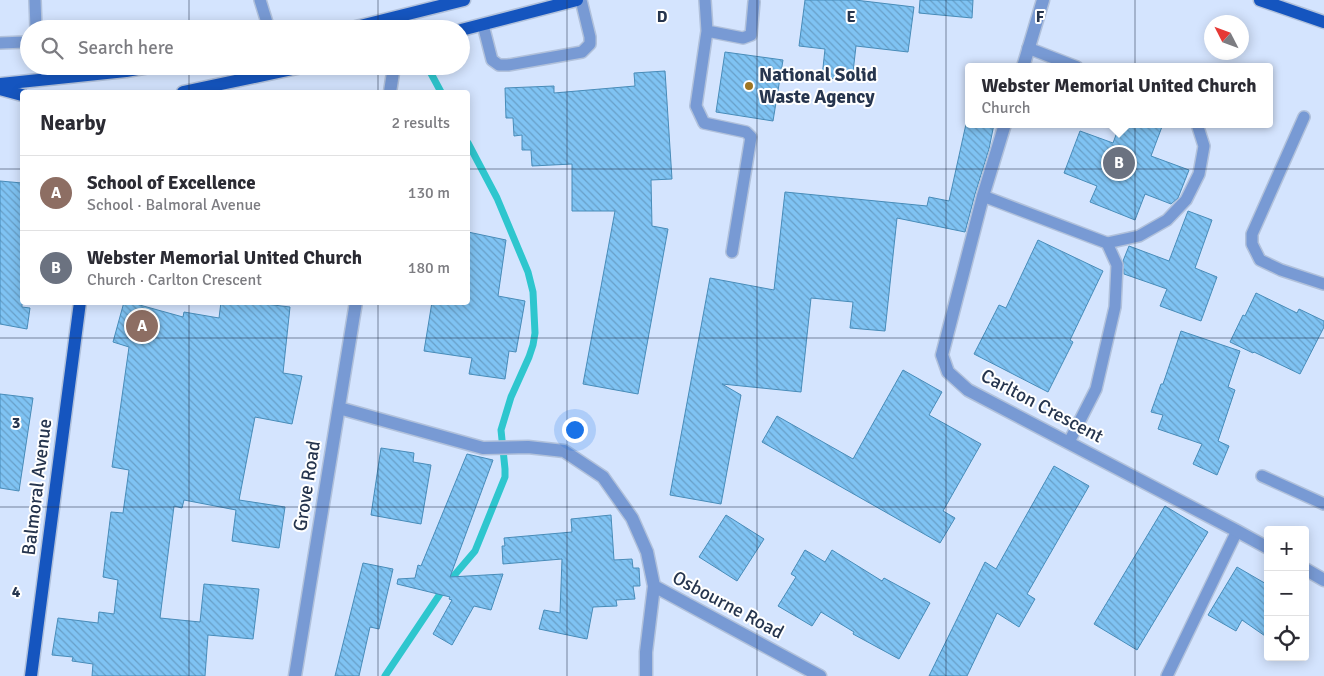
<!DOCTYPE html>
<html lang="en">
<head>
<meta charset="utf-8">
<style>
	:root { --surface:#fff; --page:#f7f7f7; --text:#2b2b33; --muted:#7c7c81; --line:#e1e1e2; --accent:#b45309 }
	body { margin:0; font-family:Signika,sans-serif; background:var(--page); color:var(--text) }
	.controls { position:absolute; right:15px; bottom:15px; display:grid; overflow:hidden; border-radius:5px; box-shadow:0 2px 12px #0003 }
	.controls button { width:45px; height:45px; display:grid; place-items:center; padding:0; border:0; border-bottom:1px solid var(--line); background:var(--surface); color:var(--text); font:25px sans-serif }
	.compass { position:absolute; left:1204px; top:15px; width:45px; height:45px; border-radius:50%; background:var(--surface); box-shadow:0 2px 12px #0003; rotate:312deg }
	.you { position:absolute; left:574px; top:429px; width:18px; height:18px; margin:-12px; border:4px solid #fff; border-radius:50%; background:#1a73e8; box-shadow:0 0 0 8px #1a73e833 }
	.badge { display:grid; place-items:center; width:32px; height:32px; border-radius:50%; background:var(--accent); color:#fff; font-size:16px; font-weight:700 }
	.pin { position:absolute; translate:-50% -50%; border:2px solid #fff; box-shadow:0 1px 5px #0006 }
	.popup { position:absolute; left:965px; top:63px; width:308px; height:65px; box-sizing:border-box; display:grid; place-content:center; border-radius:5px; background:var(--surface); filter:drop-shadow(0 1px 4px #0005); font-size:16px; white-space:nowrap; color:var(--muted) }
	.popup b { font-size:19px; color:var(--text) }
	.popup::after { content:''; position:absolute; left:50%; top:100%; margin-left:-10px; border:10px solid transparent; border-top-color:var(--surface) }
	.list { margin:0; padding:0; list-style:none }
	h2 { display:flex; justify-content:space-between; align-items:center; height:65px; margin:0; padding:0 20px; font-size:21px }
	h2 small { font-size:16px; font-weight:400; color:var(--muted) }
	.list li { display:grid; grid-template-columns:32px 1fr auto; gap:15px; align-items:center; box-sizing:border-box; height:75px; padding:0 20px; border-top:1px solid var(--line) }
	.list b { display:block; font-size:19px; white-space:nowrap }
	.list p { margin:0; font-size:16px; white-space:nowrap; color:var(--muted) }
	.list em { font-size:16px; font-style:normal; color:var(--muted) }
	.icon { flex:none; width:28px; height:28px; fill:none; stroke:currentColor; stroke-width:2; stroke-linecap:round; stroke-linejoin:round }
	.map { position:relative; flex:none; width:1324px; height:676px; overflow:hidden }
	.search { position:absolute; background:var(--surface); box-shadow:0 2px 12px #0003; left:20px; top:20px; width:450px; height:55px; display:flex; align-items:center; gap:12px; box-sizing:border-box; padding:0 18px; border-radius:28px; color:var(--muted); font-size:19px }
	.panel { position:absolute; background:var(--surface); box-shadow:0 2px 12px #0003; left:20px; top:90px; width:450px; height:215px; border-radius:5px }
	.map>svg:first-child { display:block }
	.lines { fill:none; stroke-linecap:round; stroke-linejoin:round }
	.stream { stroke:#2ec6ce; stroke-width:7 }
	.building { fill:url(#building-back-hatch); stroke:#488cb9 }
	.service-casing { stroke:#b1c1db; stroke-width:14 }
	.minor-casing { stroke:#b1c1db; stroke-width:15 }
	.primary-casing { stroke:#b1c1db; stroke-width:15 }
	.service { stroke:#789ad4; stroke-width:11 }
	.minor { stroke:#789ad4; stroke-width:12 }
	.primary { stroke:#1555bf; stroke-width:12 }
	.grid { fill:none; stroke:#26354e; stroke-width:1; stroke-opacity:0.55 }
	.poi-dot { fill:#9e7523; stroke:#fff; stroke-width:2 }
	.labels { text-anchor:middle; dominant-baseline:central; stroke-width:4; stroke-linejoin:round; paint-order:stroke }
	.poi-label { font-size:19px; font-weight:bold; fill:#26354e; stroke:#fff; text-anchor:start }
	.street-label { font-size:19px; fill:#26354e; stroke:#fff }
	.grid-label { font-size:16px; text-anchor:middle; font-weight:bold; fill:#26354e; stroke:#fff; stroke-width:4; stroke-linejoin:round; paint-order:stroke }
</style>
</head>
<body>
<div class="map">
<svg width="1324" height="676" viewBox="0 0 1324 676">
	<defs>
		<pattern id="building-back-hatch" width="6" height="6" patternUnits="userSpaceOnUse" patternTransform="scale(1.25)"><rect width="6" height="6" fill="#7fc3f3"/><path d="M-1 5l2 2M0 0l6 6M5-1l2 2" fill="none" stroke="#689fc7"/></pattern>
	</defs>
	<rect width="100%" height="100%" fill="#d4e4fe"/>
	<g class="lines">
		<path class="stream" d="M427,66L441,92
			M385,676L446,585L475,551L505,477V469L501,430L511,397L529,357L533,345L535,333L533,292L528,272L497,198L468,143"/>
	</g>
	<path class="building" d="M805,0H855L914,7L908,52L856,46L852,81L822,77L825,49L799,46Z
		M920,0H973L972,18L919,13Z
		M725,52L783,60L773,121L716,112Z
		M665,71L672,179L651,180L652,226L668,229L638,394L583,384L615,211H572V164L532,166L531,150H522V135L514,136L513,118H506L505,88L554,86V93L635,86L634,73Z
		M966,124H994L989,149L975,194L965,232L897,218L885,331L850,328L853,302L811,298L801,392L722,384L741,395L721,504L670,495L710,278L774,290L785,192L927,206L929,197L949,201Z
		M1120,124H1163L1151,156L1189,170L1178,198L1171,204L1145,194L1135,220L1090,202L1097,186L1064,173L1080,131L1113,143Z
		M0,181L22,183V307L30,308L27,329L0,324Z
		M1188,211L1212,220L1195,268L1217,277L1201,321L1160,306L1167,289L1124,274L1123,261L1129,246L1169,261Z
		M468,232L506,240L498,296L525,301L516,352L509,351L505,379L469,374L472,358L424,351L432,302H468Z
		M1038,240L1103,271L1070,340L1073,342L1048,392L974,354L999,305L1006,308Z
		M1256,293L1297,313L1299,309L1324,321V327L1300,374L1254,352L1253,353L1230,342L1243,315L1245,316Z
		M124,302H129L183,317L184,312L219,318L221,302H248L290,307L283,373L302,376L292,424L255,417L239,500L285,507L279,548L232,541L236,510L184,500L182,508L174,506L160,618L200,622L204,584L259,589L253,639L208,635L205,676H92L93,664L72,661L73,657L52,655L58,618L98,623L99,612L114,614L118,580L103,577L111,512L123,513L129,470L112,467L129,347L113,342Z
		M1181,331L1240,351L1228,387L1235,390L1218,441L1229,446L1217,475L1193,464L1202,444L1158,429L1163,415L1151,412L1161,384H1163Z
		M903,370L942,392L929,415L981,444L943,511L955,518L940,543L762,442L777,416L853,459Z
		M0,394L33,398L19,491L0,488Z
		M381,448L414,453L413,462L431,465L421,524L371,515Z
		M467,454L493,460L450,577L503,574L491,610L474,606L452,645L433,634L452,600L449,599L450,597L397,584L398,579L415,578L418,565L421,566Z
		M1054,466L1089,486L1027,594L1035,599L1019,627L997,613L967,676H929L985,562L996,569Z
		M1165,506L1208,532L1137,650L1094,624Z
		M611,515L614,560L632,559L633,568H639L640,586H633L635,599L616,600L617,606L593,607L587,639L539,629L544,610L560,613L562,559L503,564L502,546H505L504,538L572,532L571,519Z
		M726,515L764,539L737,581L699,557Z
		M805,550L825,562L832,550L882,581L884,578L930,603L899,659L853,634L854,632L821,612L812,626L778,606L796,577L791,574Z
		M363,563L393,569L379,629L370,627L359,676H335Z
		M1237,567L1268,585V638L1242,620L1236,631L1208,615Z"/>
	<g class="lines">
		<defs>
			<path id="service" d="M35,0L36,29
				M260,0L269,29
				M705,0L707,31L696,106L704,123L746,132L751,137L732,252
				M483,25L492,60L499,65H508L582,52L590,44V37L581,0
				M707,31L743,38L751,35L754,2
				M0,43L25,42L29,39
				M1028,48L1077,67
				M1304,117L1252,234V244L1260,260L1281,270L1324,284
				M983,196L1107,243L1139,236L1167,220L1186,200L1199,174L1204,146L1197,124
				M1069,442L1096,389L1115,307L1117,265L1107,243
				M1262,476L1324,504
				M1167,676L1237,531"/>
			<path id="minor" d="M1023,67L1043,0
				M390,92L394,66
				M1005,124L983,196L942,355L948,372L968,390L1237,531L1268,548
				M339,408L483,448L528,447L564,451L603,477L632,518L647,552L654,586L646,652V676
				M1305,569L1324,580
				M654,586L820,676
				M295,676L356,302"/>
			<path id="primary" d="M1260,0L1324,22
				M348,29L464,0
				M461,30L577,0
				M0,84L126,71L155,66
				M0,89L22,95
				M183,92L307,66
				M31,676L80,302"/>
		</defs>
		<use href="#service" class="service-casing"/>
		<use href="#minor" class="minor-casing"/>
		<use href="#primary" class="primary-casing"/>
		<use href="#service" class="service"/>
		<use href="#minor" class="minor"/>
		<use href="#primary" class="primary"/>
	</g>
	<path class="grid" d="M189,0V29M378,0V29M567,0V676M757,0V676M946,0V676M1135,0V676M189,66V92M378,66V92M0,169H22M468,169H1324M189,302V676M378,302V676M0,338H1324M0,507H1324"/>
	<circle class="poi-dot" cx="749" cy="86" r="5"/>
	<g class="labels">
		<g class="poi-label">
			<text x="759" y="75">National Solid<tspan x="759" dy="22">Waste Agency</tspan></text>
		</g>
		<g class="street-label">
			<text transform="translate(1042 406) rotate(28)">Carlton Crescent</text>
			<text transform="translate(307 486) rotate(-81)">Grove Road</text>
			<text transform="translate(37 487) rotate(-83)">Balmoral Avenue</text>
			<text transform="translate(728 605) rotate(28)">Osbourne Road</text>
		</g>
	</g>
	<g class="grid-label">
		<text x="662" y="22">D</text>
		<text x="851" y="22">E</text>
		<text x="1040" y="22">F</text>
		<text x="16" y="428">3</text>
		<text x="16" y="597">4</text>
	</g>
</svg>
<div class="controls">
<button>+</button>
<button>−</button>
<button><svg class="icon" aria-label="locate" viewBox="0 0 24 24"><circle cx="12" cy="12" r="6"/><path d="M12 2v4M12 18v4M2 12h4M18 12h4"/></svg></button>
</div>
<svg class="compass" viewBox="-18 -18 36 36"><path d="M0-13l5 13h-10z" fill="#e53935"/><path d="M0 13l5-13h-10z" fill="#7c7c81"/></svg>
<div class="you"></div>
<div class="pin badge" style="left:142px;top:326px;background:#8d6e63">A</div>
<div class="pin badge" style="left:1119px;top:163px;background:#6b7280">B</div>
<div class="popup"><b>Webster Memorial United Church</b>Church</div>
<div class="search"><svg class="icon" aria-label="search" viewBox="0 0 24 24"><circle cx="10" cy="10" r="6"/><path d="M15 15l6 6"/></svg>Search here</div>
<section class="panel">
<h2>Nearby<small>2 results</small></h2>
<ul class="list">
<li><span class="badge" style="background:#8d6e63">A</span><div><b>School of Excellence</b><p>School · Balmoral Avenue</p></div><em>130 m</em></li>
<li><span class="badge" style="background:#6b7280">B</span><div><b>Webster Memorial United Church</b><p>Church · Carlton Crescent</p></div><em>180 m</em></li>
</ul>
</section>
</div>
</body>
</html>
